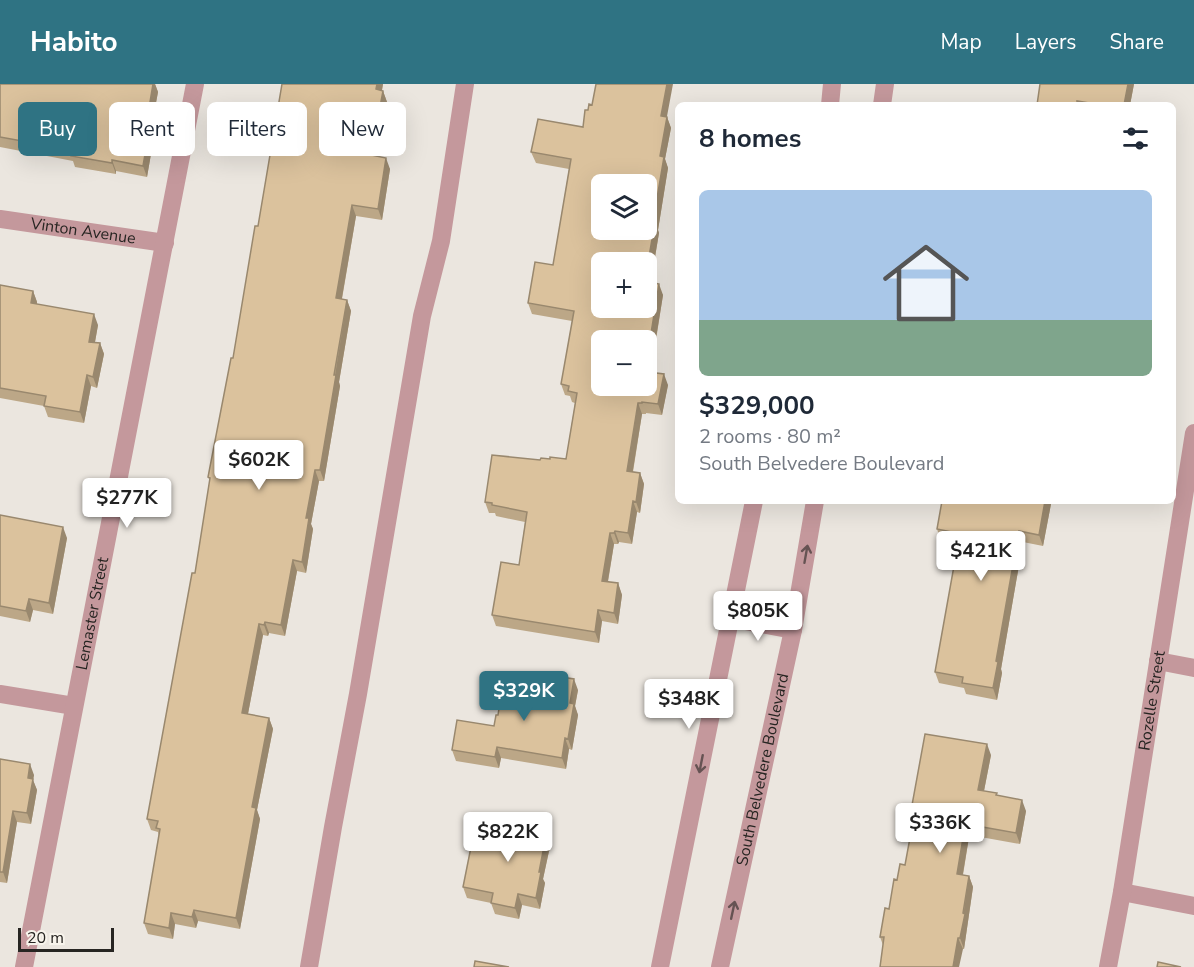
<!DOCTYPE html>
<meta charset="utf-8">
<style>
:root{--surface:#fff;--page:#f2f2f3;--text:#1f2937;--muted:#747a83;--accent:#2f7383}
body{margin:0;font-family:"Nunito Sans",sans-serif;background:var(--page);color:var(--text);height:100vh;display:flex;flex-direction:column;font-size:22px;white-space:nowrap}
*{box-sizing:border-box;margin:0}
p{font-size:20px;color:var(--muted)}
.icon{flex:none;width:33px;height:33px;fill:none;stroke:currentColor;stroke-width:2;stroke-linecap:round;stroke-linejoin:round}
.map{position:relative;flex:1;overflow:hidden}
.details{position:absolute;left:675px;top:18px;width:501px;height:402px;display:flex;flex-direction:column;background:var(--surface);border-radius:9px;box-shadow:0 6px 24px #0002}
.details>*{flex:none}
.banner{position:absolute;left:18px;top:18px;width:567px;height:54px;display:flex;gap:12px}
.controls{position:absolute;left:591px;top:90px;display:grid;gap:12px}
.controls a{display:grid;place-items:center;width:66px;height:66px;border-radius:9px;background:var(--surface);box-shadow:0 6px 24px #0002;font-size:30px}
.scale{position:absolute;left:18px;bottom:15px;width:96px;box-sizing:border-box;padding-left:6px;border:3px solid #272522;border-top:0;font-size:16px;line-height:21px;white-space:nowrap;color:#272522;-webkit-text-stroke:4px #f8f4ec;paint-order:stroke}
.price{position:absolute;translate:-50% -51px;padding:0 14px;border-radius:6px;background:#fff;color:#222;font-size:20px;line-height:39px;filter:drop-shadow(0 2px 3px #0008)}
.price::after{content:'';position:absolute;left:50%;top:36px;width:18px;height:14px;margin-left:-9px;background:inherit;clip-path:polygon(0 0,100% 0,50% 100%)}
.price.on{background:var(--accent);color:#fff}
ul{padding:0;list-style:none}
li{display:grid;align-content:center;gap:12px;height:318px;padding:0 24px}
li span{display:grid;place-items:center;height:186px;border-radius:9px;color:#555}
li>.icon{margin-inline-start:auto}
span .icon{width:108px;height:108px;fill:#fffc;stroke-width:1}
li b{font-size:26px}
h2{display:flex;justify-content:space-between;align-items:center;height:72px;padding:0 24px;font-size:26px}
.chip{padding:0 21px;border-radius:9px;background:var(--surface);box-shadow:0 6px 24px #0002;font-size:21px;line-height:54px}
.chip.on{background:var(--accent);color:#fff}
header{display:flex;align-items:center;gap:36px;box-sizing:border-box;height:84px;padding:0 30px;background:var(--accent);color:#fff}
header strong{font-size:28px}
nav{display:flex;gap:33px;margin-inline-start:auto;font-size:21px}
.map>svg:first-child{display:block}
</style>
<header>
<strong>Habito</strong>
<nav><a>Map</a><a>Layers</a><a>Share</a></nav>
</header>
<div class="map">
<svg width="1194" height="883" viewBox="0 0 1194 883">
<rect width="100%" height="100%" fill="#ebe6df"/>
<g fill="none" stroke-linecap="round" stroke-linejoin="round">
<g stroke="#c4989c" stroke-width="18">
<path d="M830,21L832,0"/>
<path d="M882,21L885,0"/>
<path id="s1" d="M0,135L165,159"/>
<path d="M730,534L793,546"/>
<path d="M1158,577L1194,584"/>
<path d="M0,610L74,622"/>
<path d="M1122,808L1194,822"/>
<path id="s2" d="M24,883L195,0"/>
<path d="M309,883L333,743L358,610L422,232L441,157L465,0"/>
<path d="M660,883L754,417"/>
<path id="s3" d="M720,883L793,546L815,417"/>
<path id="s4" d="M1108,883L1122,808L1194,349"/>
</g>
</g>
<path fill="#bca787" d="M0,0H155L158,8L152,40L155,47L147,93L116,87V90L75,83L73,77L0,63Z
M282,0H383L382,7H383L387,18L377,72L390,85L382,136L356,132L342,215L347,216L351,227L339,298L340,302L324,397H319L311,440L313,445L306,489L297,487L285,552L269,549L268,552L263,551L248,630L269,634L273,645L257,726L260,735L240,845L198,837L196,844L175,840L173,855L148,850L144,839L159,752L158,748L151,746L147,735L195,489L210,397L208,393L233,274L258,142Z
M1040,0H1134L1130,21H1037Z
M667,33L671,44L665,75L668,84L658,146L659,149L651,198L663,211L651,288L668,301L662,331L646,329V330H642L633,388L640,389L644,400L640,429L637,428L632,460L619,458L618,460H614L608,498L618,499L622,511L618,540L602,537L599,559L496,542L492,531L519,481L525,438L496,432L495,429H489L485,418L540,376L566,375L575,319L572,318L570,312L565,311L561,300L572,237L532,230L528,219L553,181L569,85L536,79L531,68L583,43Z
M0,201L33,207L37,218V220L98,241L95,258L100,259L104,270L97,304L91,302L84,339L48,333L44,322L0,314Z
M1051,420L1043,462L1023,458L1001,585L1002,589L997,616L966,610L964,604L939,599L935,588L958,459L941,457L937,445Z
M0,431L67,454L53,530L33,526L30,538L0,532Z
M578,606L575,622L578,631L572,666L569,665L566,685L501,674L499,684L456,677L452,666L494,642L498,631L527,615Z
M991,671L984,707L997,712L1026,727L1020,760L975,752V754L969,753L963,791L969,792L973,803L964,865L883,861L880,853L897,796L905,781L913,739L910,732Z
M0,675L34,691L33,696L37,706L31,740L17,738L7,799L0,798Z
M548,742L552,753L543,795L545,799L540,825L522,821L519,835L495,830L491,819L467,814L463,803L484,766L514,746Z"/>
<path fill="#99886e" d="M153,0H155L158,8L152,40L155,47L147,93L143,82L147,36Z
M377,0H383L380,16L376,5Z
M667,0H673L665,43L661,32Z
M1128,0H1134L1130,21H1124Z
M383,7L387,18L375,82L371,71Z
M667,33L671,44L665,75L668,84L658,146L659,149L649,208L646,201V190L660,72Z
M386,74L390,85L382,136L378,125Z
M112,76L116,87V90L112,79Z
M352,121L356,132L340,225L336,214Z
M659,200L663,211L650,291L646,287V280Z
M33,207L37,218L35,230L31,219Z
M347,216L351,227L339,298L340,302L324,397L320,386Z
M94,230L98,241L93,269L89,258Z
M100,259L104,270L97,304L93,293Z
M664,290L668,301L662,331L658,320Z
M87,291L91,302L84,339L80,328Z
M638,319L642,330L631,398L627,387Z
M315,386L319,397L311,440L313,445L306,489L302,478L306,434Z
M640,389L644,400L640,429L636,418Z
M633,417L637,428L632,460L628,449Z
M1045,417H1050L1051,420L1043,462L1039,451Z
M63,443L67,454L53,530L49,519Z
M615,447L619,458L618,460L614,449Z
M1019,447L1023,458L1001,585L1002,589L997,616L993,604L996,577Z
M610,449L614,460L606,508L602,497Z
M293,476L297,487L285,552L281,541Z
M618,499L622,511L618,540L614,529Z
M29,515L33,526L30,538L26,527Z
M598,526L602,537L599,559L595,548Z
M265,538L269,549L268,552L264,541Z
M259,540L263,551L246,640L242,629Z
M574,595L578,606L575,622L578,631L572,666L568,655L570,619Z
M269,634L273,645L257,726L260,735L240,845L236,834L252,723Z
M565,654L569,665L566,685L562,674Z
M987,660L991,671L982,717L978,706Z
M497,663L501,674L499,684L495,673Z
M30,680L34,691L33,696L37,706L31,740L27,729L28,694Z
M1022,716L1026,727L1020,760L1016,749Z
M13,727L17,738L7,799L3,788Z
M548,742L552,753L543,795L545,799L540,825L536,814L539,788Z
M965,742L969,753L961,801L957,790Z
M969,792L973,803L964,865L960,854Z
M518,810L522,821L519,835L515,824Z
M194,826L198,837L196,844L192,833Z
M171,829L175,840L173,855L169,844Z
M958,854L963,865L959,883H953Z"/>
<path fill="#dbc29d" stroke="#99886e" stroke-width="1.5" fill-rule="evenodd" d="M0,0H153L147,36H151L143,82L112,76V79L71,72L72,66L0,53Z
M282,0H377L376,5L383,7L371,71L386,74L378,125L352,121L336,214L347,216L334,291H336L320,386H315L306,434H309L302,478L293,476L281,541L265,538L264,541L259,540L242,629L269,634L252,723L256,724L236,834L194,826L192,833L171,829L169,844L144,839L160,745L156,744L158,737L147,735L192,489H195L210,394L208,393L231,274H233L255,142H258Z
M596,0H667L661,32L667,33L660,72L664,73L653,138H655L646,190V178H602V224H646V197L659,200L646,280V256H602V302H646V285H648V288L664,290L658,320L642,318V319H638L627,387L640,389L636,418L633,417L628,449L615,447L614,449H610L602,497L618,499L614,529L598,526L595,548L492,531L501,478L519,481L527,428L492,421V419L485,418L492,371L540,376L541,374L550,375V373L566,375L577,309L568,307L569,302L561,300L574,227L528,219L535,178L553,181L571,75L531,68L538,35L583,43L585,26H588L589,20L592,21ZM602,100H646V146H602Z
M1040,0H1128L1124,21H1101L1077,17V21H1037Z
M0,201L33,207L31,219L94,230L89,258L100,259L93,293L87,291L80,328L44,322L46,312L0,304Z
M942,417H1045L1039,451L1019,447L996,577L998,578L993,604L962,599L963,593L935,588L959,454H957V449L937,445Z
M0,431L63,443L49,519L29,515L26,527L0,522Z
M535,589L574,595L570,619L574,620L568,655L565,654L562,674L497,663L495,673L452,666L457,636L494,642L496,631H498L501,611L527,615L530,598L533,597Z
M925,650L987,660L978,706L997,709L996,711L1022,716L1016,749L971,741V743L965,742L957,790L969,792L963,829L965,830L960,854H958L953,883H880L884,853H880L885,824L889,825L894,795L897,796L900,780L905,781L914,732H910Z
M0,675L30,680L28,694L33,695L27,729L13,727L3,788H0Z
M517,735L548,742L539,788H541L536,814L518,810L515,824L491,819L493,809L463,803L471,763L484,766L489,741L514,746Z
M475,877L509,883H474Z
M1158,878L1181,883H1157Z"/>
<defs><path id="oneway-shaft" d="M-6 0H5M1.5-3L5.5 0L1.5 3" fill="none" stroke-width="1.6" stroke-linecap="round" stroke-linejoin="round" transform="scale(1.5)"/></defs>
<g stroke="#665353">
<use href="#oneway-shaft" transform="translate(806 470) rotate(-80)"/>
<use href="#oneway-shaft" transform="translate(701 680) rotate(101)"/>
<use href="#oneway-shaft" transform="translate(733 826) rotate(-78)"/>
</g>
<g text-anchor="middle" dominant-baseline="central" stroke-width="5" stroke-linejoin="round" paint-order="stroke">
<g font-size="16" fill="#272522" stroke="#f8f4ec">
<text stroke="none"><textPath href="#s1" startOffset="84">Vinton Avenue</textPath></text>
<text stroke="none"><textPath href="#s2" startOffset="360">Lemaster Street</textPath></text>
<text stroke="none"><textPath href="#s4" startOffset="270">Rozelle Street</textPath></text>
<text stroke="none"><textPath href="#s3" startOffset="202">South Belvedere Boulevard</textPath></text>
</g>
</g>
</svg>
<div class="controls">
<a><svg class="icon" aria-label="layers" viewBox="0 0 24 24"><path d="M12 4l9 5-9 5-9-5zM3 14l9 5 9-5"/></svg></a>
<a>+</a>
<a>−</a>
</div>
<div class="scale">20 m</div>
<b class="price" style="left:259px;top:407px">$602K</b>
<b class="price" style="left:127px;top:445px">$277K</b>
<b class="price" style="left:981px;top:498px">$421K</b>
<b class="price" style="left:758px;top:558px">$805K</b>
<b class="price on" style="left:524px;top:638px">$329K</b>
<b class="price" style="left:689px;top:646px">$348K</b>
<b class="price" style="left:940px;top:770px">$336K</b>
<b class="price" style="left:508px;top:779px">$822K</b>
<div class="banner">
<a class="chip on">Buy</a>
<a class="chip">Rent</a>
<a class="chip">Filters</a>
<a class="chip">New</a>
</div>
<section class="details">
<h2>8 homes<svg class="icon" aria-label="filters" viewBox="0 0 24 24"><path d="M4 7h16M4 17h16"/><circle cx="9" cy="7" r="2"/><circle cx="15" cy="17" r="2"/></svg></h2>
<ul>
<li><span style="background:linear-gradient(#a9c7e8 70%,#7fa58c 0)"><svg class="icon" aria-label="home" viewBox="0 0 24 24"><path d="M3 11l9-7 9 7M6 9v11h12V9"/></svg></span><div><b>$329,000</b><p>2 rooms · 80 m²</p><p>South Belvedere Boulevard</p></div></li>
</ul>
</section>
</div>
